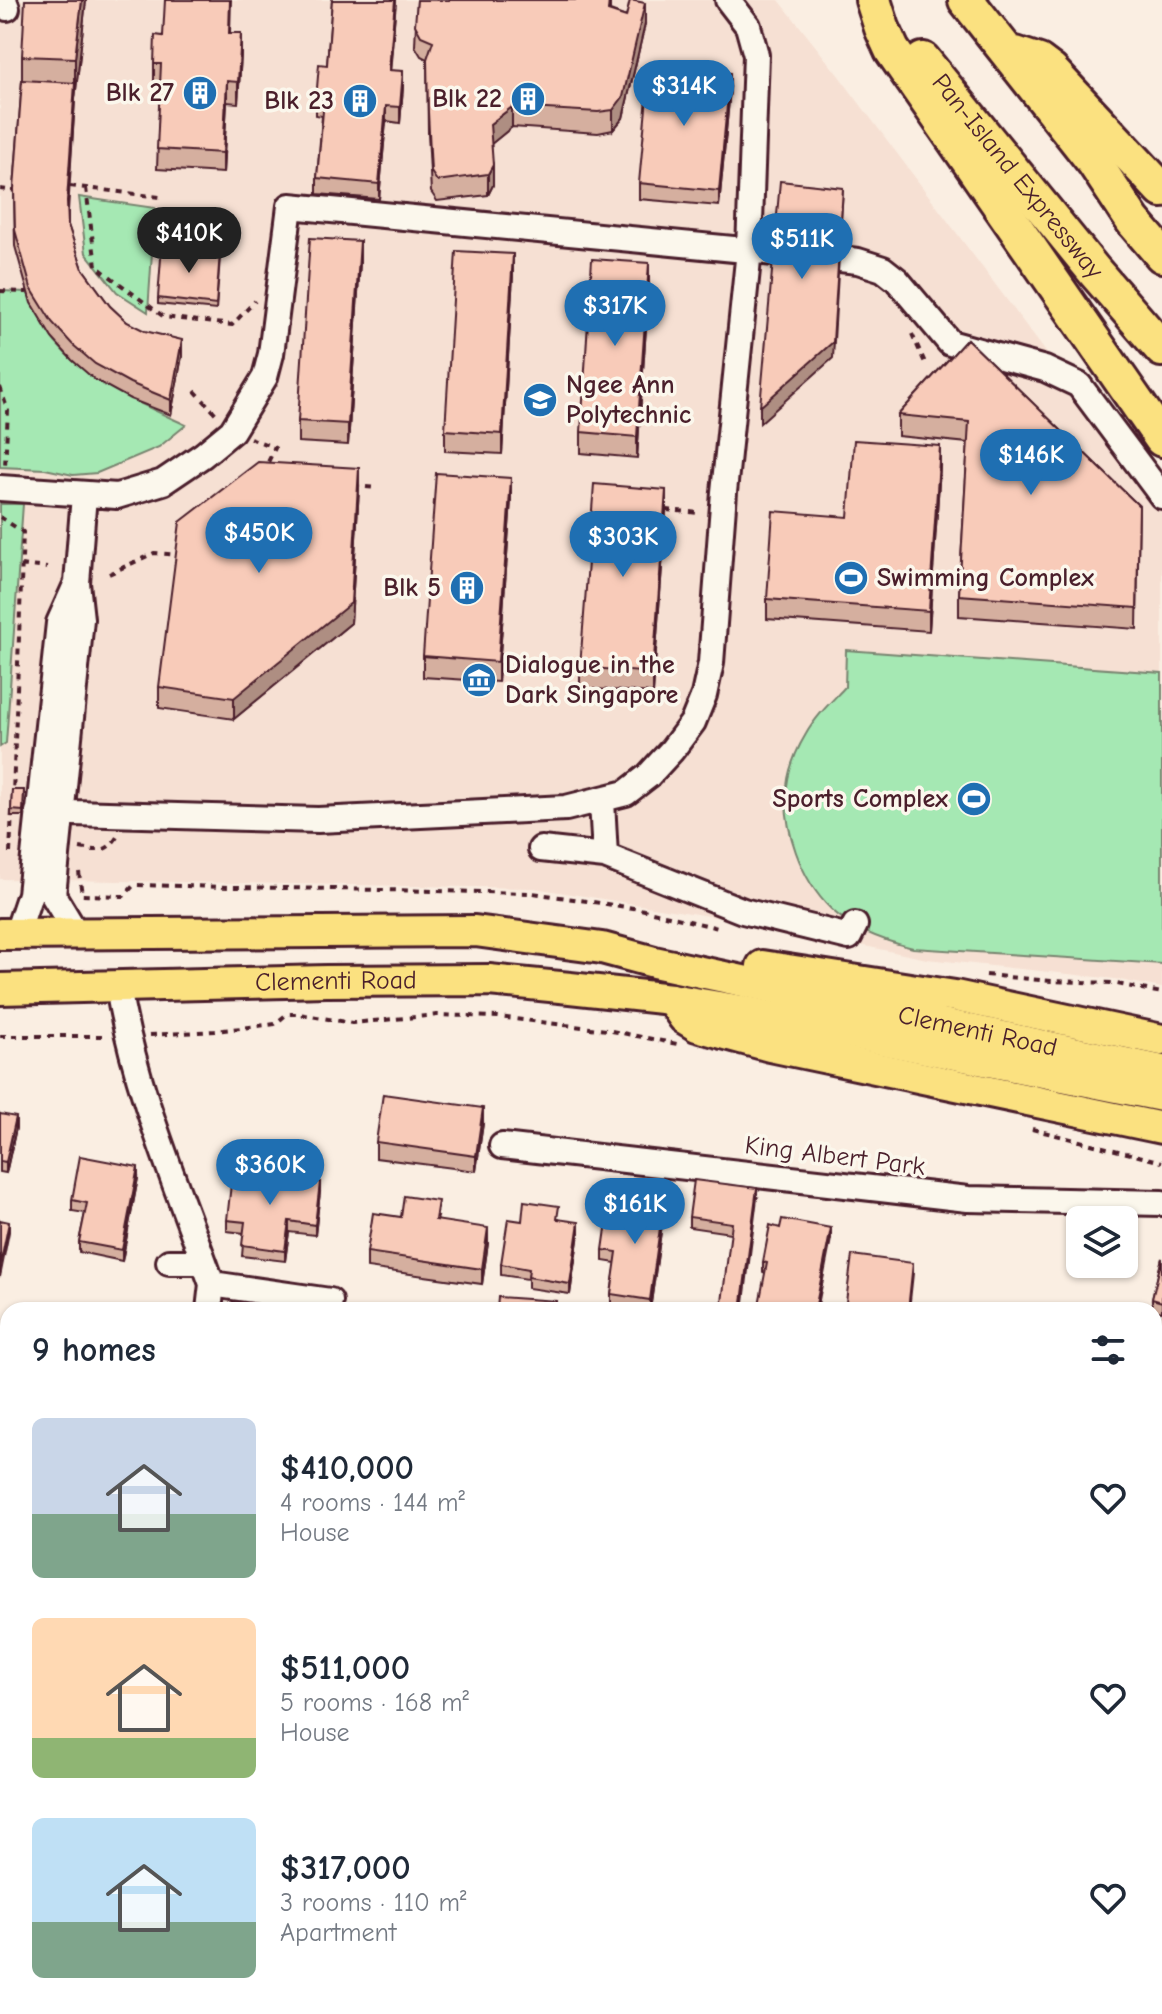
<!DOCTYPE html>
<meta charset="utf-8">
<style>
:root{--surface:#fff;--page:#f6f6f7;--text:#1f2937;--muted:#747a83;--accent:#1f6fb2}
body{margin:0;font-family:"Comic Neue",sans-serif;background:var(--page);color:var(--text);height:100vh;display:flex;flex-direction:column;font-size:30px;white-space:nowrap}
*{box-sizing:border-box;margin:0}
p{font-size:26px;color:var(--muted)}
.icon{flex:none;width:44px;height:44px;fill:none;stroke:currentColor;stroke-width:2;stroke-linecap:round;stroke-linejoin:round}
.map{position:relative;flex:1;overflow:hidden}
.panel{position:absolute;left:0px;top:1302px;width:1162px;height:712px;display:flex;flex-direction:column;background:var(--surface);border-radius:24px 24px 0 0;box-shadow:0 2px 6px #0004}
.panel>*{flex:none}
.fabs{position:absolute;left:1066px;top:1206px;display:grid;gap:16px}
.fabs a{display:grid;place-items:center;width:72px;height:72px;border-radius:12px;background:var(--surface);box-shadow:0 2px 6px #0004;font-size:40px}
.price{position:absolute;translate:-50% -68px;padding:0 18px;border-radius:28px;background:var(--accent);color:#fff;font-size:26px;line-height:52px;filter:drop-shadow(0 2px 4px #0008)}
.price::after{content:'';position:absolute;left:50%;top:48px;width:24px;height:18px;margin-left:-12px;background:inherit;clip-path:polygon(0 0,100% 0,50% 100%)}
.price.selected{background:#222;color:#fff}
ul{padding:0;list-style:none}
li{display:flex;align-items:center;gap:24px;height:200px;padding:0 32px}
li span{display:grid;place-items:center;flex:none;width:224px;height:160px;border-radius:12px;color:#555}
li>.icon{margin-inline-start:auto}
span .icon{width:96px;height:96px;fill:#fffc;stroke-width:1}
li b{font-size:34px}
h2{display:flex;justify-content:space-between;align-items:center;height:96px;padding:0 32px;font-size:34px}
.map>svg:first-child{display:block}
</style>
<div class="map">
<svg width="1162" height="2014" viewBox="0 0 1162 2014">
<rect width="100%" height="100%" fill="#faeee2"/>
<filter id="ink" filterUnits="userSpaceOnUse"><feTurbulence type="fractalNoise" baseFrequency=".0125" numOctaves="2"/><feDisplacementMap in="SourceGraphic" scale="16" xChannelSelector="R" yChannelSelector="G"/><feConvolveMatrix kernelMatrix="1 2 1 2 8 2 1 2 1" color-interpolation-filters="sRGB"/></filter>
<g filter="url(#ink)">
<path fill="#f6e0d3" d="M0,0H779L839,76L1162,507V988L1115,979L927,959L759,924L534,888L0,879Z"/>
<path fill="#a5e8b3" stroke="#78846f" stroke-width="2" d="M79,197L155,208L148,312L117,292L86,253Z
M0,291L27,292C36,308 44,328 55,342C89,383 139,403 186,425L159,447L97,473L73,475L45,469L0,467Z
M0,504H23L6,743L0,747Z
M846,650L1162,673V964L913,948C884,941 853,930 831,909C801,880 782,827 787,786C789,768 797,749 806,734C816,716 831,702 845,687Z
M1162,1503V1725L1154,1723V1512Z
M0,1924H8V2006H301L311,2014H0Z
M1162,1941V2014H655L744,2006H1154V1942Z
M428,2006H686L591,2014H352Z"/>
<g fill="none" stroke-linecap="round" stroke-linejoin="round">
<g stroke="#4a1f2b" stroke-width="30">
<path id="minor" d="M4,0L7,8
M840,259L858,261L883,269L897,280L950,343L1045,369L1079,385L1162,496
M0,488L117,496L163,482L203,455L232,431L265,377L271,354L290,206L775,253
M602,801L605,856
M38,812L318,820L566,808L626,793L648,776L672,750L693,722L704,695L711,663L724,492L749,250L756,55L748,26L728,0
M541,849L605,856L743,911L849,937L855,925
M17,933L30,894L59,623L76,585
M76,933L53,895L81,619L77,583L84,495
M118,987C135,1090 177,1186 212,1284L209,1310
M502,1146L968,1199L1162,1203
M169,1262H204
M212,1284L330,1301
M1154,1497L1162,1488
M0,1550L8,1552"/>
</g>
<g stroke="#4a1f2b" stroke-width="36">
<g id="major">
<path id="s1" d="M0,934L475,931L602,948L654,962L1162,1071"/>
<path d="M762,966L955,996L1162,1040"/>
<path id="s2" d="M0,989L326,981L489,980L570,988L671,999L742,1011L1162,1096"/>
<path d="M671,999L684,1018L697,1026L770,1046L1162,1128"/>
</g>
</g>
<g stroke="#4a1f2b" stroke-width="40">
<g id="highway">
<path d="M873,0L882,28L892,50L1162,439"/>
<path d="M966,0L1094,162L1133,221L1162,255"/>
<path d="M1015,54L1039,62L1051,71L1162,190"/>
<path id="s3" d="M923,60L1095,272L1162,349"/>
</g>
</g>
<path stroke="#4a1f2b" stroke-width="4" stroke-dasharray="6 6" stroke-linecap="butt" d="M70,186L160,197
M86,188L96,266L164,317L232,325L255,301
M0,189L16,191
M0,291L27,292
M912,334L926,365
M0,387L8,411L5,466
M195,391L217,415
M250,438L275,448L266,466
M354,486L377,488
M666,510L700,513
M0,517L23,532L13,794
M21,565L47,568
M109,574L154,553L178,555
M80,848C98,851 107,853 117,837
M10,853L12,810
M79,872L82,895L124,896L134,885L533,893L640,909L722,929
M986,975L1051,981L1112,983L1162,993
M150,1035L215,1031L275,1024L287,1014H299L352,1023L437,1015L498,1017L607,1030L677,1044
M0,1036H106
M1032,1129L1162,1162
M1154,1974L1162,1973
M947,2014L1054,2006"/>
<use href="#minor" stroke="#fbf7ec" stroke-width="24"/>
<use href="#major" stroke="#fbe180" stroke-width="30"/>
<use href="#highway" stroke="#fbe180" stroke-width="34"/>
</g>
<path fill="#d5af9f" stroke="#4a1f2b" stroke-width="2" d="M86,0L75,99L68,211V225L83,269L110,306L127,322L182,356L171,415L130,399L95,380L72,360L52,338L31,303L15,246L14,189L22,80V56Z
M231,0L230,33L241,54L238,103L227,102L223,173L157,169L160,85L154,84V64L163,36Z
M332,0H396L390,70L403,87L400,123L386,121L379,199L317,194V178L322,116L316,115V100L327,65Z
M417,0H610V11L645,24L623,118L613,130L598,133L512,127L491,144L493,185L488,195L437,201L431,192L428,133L427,59L421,56L415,46Z
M730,89L719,206L639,199V183Z
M220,257L216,310L158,304V298Z
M360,262L348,445L298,442V421Z
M513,275L502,454L445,451V430Z
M649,284L637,458L581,453V432Z
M967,339L1139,506L1137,629L959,616V595L968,443L898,436V415Z
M940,467L929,631L767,619V599L848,517Z
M359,488L351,623L234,719L159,708V687Z
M511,499L498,682L423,677V656Z
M666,510L653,693L580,688V667Z
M12,790H24L23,816H11Z
M0,1114L16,1128L6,1173L0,1172Z
M483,1123L476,1171L376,1158V1142Z
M138,1178L122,1261L79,1252V1242L85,1213L72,1211V1200Z
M274,1182V1187L320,1192L315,1235L289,1232L285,1261L242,1256L244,1233L227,1231V1220Z
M757,1198L730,1233L689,1227V1217Z
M664,1210L650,1310L611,1305V1294L616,1263L603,1261V1250L626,1218Z
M401,1217H438L437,1220L488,1243L482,1284L367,1268V1252Z
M559,1219L579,1233L570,1294L528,1288V1279L501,1275V1264L522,1221Z
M831,1239L765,1273L763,1272V1262Z
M1162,1258V1312L1152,1310V1299Z
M8,1330V1381L2,1380V1369Z
M1162,1357V1442L1154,1424V1360Z
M0,1428L8,1429V1472L0,1471Z
M8,1627V1744H2L0,1712Z
M1162,1737V1825L1154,1826V1738Z
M0,1775L8,1787V1846L0,1837Z
M1162,1838V1936L1154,1937V1839Z"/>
<path fill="#ae8e82" stroke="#4a1f2b" stroke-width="2" d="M82,0H86L75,99V58Z
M395,0H396L389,86V70Z
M645,3V24L623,118L613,130V110Z
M241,33V54L238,103V82Z
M403,71V87L400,123V107Z
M730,73V89L719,206V191Z
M227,81V102L223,173V153Z
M75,83V99L67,217V201Z
M386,106V121L379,199V184Z
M512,107V127L490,145V124Z
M493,165V185L488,195V174Z
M843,188L833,358L760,423V407Z
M360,241V262L348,445V424Z
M513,254V275L502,454V434Z
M649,263V284L637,458V437Z
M182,340V356L171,415V400Z
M940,446V467L929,631V611Z
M359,468V488L351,623L234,719V698Z
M511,478V499L498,682V662Z
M666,490V510L653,693V673Z
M483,1108V1123L476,1171V1156Z
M16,1117V1128L6,1173V1162Z
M138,1167V1178L122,1261V1250Z
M320,1182V1192L315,1235V1225Z
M757,1188V1198L743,1310H741Z
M664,1199V1210L650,1310V1300Z
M289,1221V1232L285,1261V1251Z
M9,1222V1232L0,1277V1266Z
M579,1222V1233L570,1294V1284Z
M488,1228V1243L482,1284V1269Z
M831,1228V1239L817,1310H815Z
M913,1263V1273L909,1310H908Z"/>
<path fill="#f8cbb9" stroke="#4a1f2b" stroke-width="2" d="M25,0H82L75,58L22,56Z
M165,0H230L229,33H241L238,82L227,81L223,153L157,149L161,64H154L155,35L163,36Z
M332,0H395L389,70L403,71L400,107L386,106L379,184L317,178L324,100H316L319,64L327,65Z
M417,0H609L608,11L626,17L630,0L645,3L623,97L613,110L598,112L512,107L490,124L493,165L488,174L437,181L431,172L428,112L427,59L433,41L421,36L415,25Z
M650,65L730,73L719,191L639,183Z
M22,80L75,83L67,201L68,225L83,269L110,306L127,322L145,331L182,340L171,400L130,383L95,364L72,344L52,322L31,288L15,230L14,189Z
M780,181L843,188L833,342L760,407Z
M310,238L360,241L348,424L298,421Z
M162,245L220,252L216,305L158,298Z
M456,251L513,254L502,434L445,430Z
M592,259L649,263L637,437L581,432Z
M967,339L1139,506L1137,608L959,595L969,422L898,415Z
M854,440L940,446L929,611L767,599L773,511L848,517Z
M258,462L359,468L351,603L234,698L159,687L180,522Z
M436,473L511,478L498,662L423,656Z
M594,484L666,490L653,673L580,667Z
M12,790H24L23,811L11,810Z
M383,1094L483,1108L476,1156L376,1142Z
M0,1114L16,1117L6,1162L0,1161Z
M80,1156L138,1167L122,1250L79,1242L87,1203L72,1200Z
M233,1166L274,1171L272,1187L292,1190L293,1179L320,1182L315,1225L289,1221L285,1251L242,1245L245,1222L227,1220Z
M694,1180L757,1188L741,1310H721L732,1223L689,1217Z
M629,1194L664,1199L650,1300L611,1294L617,1252L603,1250L608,1215L626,1218Z
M404,1196L438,1201L435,1220L488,1228L482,1269L367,1252L373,1213L401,1217Z
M524,1201L559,1206L557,1219L579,1222L570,1284L528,1277L529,1269L501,1264L508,1219L522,1221Z
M782,1219L831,1228L815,1310H758L767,1263L763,1262L770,1225L780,1228Z
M0,1220L9,1222L0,1266Z
M852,1255L913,1263L908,1310H845Z
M1162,1258V1302L1152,1299Z
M498,1297L556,1301V1310H497Z
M233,1303L267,1310H231Z
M415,1305L465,1308L467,1310H414Z
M8,1330V1370L2,1369Z
M1162,1357V1432L1154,1413V1360Z
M0,1428L8,1429V1462L0,1460Z
M0,1627H8V1734H2L0,1702Z
M1162,1737V1768H1156L1157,1773H1162V1815H1154V1738Z
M0,1775L8,1787V1835L0,1826Z
M1162,1838V1925L1154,1926V1839Z"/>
</g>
<defs>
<g id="building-disc" transform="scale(1.8)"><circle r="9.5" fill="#1f6fb2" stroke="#fbf7ec"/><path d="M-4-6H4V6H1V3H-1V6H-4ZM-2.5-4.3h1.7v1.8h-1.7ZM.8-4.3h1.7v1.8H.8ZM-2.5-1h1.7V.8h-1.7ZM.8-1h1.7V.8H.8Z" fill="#fff"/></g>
<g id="university-disc" transform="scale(1.8)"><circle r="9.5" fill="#1f6fb2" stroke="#fbf7ec"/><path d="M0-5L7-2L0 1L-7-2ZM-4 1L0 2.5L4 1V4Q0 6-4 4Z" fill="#fff"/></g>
<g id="stadium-disc" transform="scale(1.8)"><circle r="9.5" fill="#1f6fb2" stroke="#fbf7ec"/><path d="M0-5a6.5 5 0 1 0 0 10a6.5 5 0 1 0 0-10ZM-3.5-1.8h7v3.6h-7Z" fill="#fff"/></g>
<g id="museum-disc" transform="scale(1.8)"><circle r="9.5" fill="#1f6fb2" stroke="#fbf7ec"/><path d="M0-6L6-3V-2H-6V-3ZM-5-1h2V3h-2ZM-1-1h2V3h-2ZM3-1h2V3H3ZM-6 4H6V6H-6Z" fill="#fff"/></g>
</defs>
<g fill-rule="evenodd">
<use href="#building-disc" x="200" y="93"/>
<use href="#building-disc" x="528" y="99"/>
<use href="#building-disc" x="360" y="101"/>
<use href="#university-disc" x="540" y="400"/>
<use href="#stadium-disc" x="851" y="578"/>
<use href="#building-disc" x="467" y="588"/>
<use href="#museum-disc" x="479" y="680"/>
<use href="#stadium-disc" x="974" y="799"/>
</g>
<g text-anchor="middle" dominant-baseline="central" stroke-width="7" stroke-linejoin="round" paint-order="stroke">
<g font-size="26" font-weight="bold" fill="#4a1f2b" stroke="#fbf7ec" text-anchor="end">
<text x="174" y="93">Blk 27</text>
<text x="502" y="99">Blk 22</text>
<text x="334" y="101">Blk 23</text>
<text x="566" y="385" text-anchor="start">Ngee Ann<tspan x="566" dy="30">Polytechnic</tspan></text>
<text x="877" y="578" text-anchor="start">Swimming Complex</text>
<text x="441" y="588">Blk 5</text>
<text x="505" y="665" text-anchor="start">Dialogue in the<tspan x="505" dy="30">Dark Singapore</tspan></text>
<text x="948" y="799">Sports Complex</text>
</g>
<g font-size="26" fill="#4a1f2b" stroke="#fbf7ec">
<text stroke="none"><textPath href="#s3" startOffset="150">Pan-Island Expressway</textPath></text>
<text stroke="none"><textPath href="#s2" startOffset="336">Clementi Road</textPath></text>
<text stroke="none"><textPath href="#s1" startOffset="988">Clementi Road</textPath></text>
<text transform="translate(835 1156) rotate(7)">King Albert Park</text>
</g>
</g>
</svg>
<div class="fabs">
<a><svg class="icon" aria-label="layers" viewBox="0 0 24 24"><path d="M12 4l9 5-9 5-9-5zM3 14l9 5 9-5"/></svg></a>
</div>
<b class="price" style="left:684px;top:128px">$314K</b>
<b class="price selected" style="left:189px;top:275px">$410K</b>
<b class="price" style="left:802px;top:281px">$511K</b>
<b class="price" style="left:615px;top:348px">$317K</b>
<b class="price" style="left:1031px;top:497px">$146K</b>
<b class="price" style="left:259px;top:575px">$450K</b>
<b class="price" style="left:623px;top:579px">$303K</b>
<b class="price" style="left:270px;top:1207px">$360K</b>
<b class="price" style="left:635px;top:1246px">$161K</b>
<section class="panel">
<h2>9 homes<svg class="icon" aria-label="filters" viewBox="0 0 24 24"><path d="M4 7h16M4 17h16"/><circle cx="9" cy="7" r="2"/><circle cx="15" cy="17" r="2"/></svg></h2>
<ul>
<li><span style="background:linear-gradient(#c9d6e8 60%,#7fa58c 0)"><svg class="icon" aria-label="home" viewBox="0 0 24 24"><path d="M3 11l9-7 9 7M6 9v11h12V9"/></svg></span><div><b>$410,000</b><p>4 rooms · 144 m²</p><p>House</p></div><svg class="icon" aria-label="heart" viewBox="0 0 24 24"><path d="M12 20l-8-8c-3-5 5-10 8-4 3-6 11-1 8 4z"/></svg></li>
<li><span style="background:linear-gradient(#ffd9b3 75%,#8fb573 0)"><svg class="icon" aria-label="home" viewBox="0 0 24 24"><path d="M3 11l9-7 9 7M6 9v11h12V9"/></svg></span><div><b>$511,000</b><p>5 rooms · 168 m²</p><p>House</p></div><svg class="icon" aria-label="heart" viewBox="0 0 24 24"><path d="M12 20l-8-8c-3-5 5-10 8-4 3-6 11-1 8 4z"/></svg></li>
<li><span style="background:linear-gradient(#bfe0f5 65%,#7fa58c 0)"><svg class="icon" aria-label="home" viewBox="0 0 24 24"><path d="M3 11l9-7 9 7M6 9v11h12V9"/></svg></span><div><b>$317,000</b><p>3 rooms · 110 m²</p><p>Apartment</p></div><svg class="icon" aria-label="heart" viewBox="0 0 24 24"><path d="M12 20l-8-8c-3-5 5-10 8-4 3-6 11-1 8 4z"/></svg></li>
</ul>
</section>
</div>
